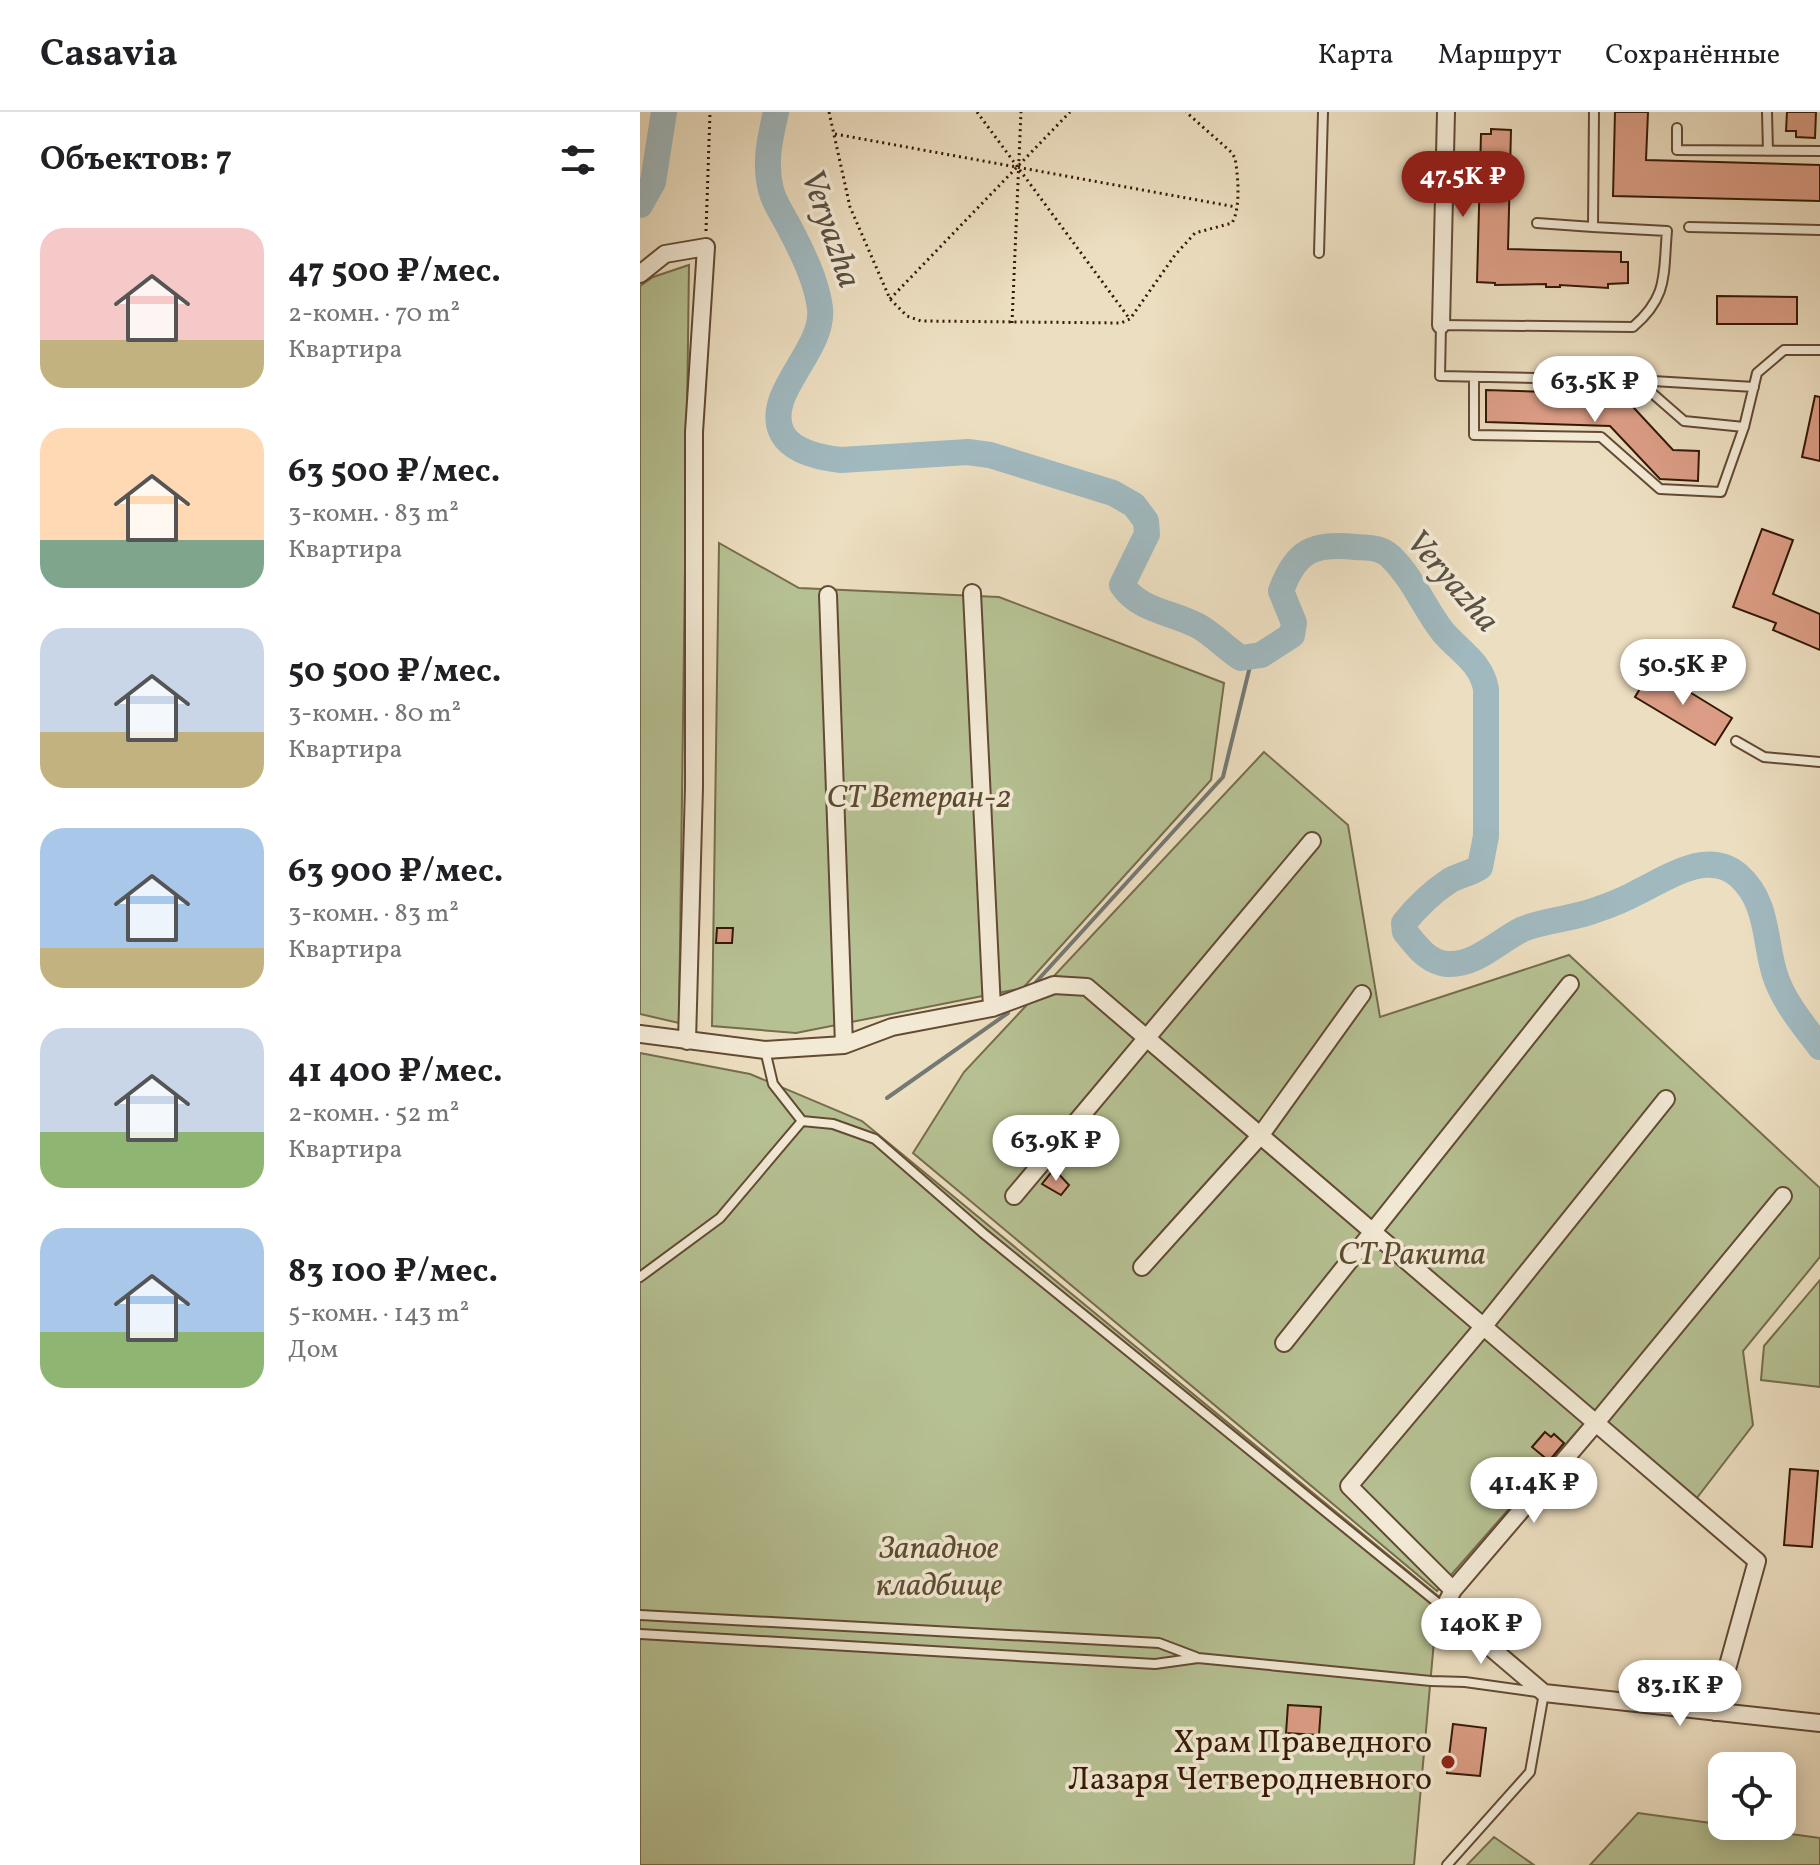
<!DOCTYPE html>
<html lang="ru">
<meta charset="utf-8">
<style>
:root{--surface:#fff;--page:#f2f2f2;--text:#202124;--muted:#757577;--line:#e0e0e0;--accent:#8f2418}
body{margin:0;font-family:Vollkorn,serif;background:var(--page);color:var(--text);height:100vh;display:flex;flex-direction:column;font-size:30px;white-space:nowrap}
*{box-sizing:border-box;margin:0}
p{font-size:26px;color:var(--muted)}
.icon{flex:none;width:44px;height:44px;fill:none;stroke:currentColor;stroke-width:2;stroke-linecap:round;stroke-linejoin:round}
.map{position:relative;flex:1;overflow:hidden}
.drawer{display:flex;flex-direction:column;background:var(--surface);width:640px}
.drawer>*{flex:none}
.tools{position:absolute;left:1068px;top:1640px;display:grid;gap:16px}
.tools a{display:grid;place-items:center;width:88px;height:88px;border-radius:16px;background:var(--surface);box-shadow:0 4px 20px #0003;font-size:40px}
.price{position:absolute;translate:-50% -68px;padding:0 18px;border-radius:28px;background:#fff;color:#222;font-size:26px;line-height:52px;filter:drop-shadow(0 2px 4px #0008)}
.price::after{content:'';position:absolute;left:50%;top:48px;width:24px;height:18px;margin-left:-12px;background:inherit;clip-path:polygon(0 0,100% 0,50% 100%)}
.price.active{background:var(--accent);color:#fff}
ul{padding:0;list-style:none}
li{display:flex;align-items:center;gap:24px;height:200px;padding:0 40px}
li span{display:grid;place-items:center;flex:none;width:224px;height:160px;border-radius:24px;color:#555}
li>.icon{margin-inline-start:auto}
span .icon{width:96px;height:96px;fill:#fffc;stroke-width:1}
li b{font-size:34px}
h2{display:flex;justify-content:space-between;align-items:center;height:96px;padding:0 40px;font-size:34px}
header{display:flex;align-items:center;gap:48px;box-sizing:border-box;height:112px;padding:0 40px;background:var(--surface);border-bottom:2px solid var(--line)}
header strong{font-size:38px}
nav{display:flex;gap:44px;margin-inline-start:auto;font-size:28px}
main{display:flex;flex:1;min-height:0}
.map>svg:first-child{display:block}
</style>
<header>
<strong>Casavia</strong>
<nav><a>Карта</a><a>Маршрут</a><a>Сохранённые</a></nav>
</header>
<main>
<section class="drawer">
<h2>Объектов: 7<svg class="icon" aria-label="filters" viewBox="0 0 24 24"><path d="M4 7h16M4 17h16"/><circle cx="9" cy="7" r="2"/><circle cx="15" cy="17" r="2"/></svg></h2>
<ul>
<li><span style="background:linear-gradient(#f6c9c9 70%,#c2b280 0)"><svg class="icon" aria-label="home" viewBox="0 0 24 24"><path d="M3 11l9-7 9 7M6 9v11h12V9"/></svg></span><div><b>47 500 ₽/мес.</b><p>2-комн. · 70 m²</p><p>Квартира</p></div></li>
<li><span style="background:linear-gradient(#ffd9b3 70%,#7fa58c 0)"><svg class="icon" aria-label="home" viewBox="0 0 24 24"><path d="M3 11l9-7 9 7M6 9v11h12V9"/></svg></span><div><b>63 500 ₽/мес.</b><p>3-комн. · 83 m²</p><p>Квартира</p></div></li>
<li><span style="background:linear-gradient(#c9d6e8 65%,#c2b280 0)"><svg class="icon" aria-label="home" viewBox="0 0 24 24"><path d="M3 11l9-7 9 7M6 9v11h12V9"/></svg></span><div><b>50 500 ₽/мес.</b><p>3-комн. · 80 m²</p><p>Квартира</p></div></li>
<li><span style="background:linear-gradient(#a9c7e8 75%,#c2b280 0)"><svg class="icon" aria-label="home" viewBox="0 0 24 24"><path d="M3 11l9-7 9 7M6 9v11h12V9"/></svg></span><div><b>63 900 ₽/мес.</b><p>3-комн. · 83 m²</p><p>Квартира</p></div></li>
<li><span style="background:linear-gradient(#c9d6e8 65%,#8fb573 0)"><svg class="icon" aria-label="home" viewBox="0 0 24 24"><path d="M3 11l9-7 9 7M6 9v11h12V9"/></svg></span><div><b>41 400 ₽/мес.</b><p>2-комн. · 52 m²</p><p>Квартира</p></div></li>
<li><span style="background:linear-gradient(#a9c7e8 65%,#8fb573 0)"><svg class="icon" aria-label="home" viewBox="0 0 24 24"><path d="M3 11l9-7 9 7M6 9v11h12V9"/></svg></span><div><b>83 100 ₽/мес.</b><p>5-комн. · 143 m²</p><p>Дом</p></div></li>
</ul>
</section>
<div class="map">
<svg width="1180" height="1753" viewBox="0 0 1180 1753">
<rect width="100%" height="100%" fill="#ecdec0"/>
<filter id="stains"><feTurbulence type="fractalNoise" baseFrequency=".0025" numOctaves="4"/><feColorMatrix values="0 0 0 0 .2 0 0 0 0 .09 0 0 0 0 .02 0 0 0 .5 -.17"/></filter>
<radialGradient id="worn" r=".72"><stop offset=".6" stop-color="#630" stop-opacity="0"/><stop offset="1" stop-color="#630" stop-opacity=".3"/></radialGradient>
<path fill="#b6c193" stroke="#766d4c" stroke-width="2" d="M49,153L39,911L0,902V174L13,165Z
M79,431L159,476L359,485L584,571L571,668L383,876L156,921L72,914Z
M624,640L708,713L740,905L929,843L1180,1076V1145L1103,1239L1113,1313L1056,1387L953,1301L797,1479L273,1041L324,960Z
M0,941L110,962L222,1009L798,1484L774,1753H0Z
M1180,1168V1275L1121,1268L1124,1234Z
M998,1701L1180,1726V1753H950Z
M854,1725L894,1753H827Z"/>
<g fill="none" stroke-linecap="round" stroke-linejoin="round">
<path stroke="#757974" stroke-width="4" d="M396,870L583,665L612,546
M247,986L368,901"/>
<path stroke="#a0b9bf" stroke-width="26" d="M136,0C130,26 124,51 131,78C134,90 141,100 147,111C161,138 176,166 180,196C185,239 123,281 142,321C152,340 182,346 201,348L328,340L350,343L473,381L494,393L506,409L507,422L482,473C500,500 534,500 560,515C575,524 587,537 601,546L621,543L652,523L654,511L641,479C656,438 673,431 716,435C728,436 741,435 750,444C774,467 784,496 803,520C820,540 841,550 846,577V724L840,755C830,762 819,763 809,769C794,779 776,796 764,811L765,820C777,834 787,850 807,852C836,854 858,829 883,817C905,808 931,807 953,799C968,794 984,788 998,780C1027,766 1067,737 1098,763C1129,790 1124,829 1135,863C1143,889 1164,914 1180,935
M0,93L13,70L24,0"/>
</g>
<path fill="#db9d85" stroke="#351904" stroke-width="2" d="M975,0H1008L1006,48L1180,53V89L973,84Z
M1147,0H1176L1175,26L1156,25V19H1146Z
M851,17L871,18L868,137L981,140V150H988V171L968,172V176L920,173V175H906V172L855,173V171L837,170L841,22H851Z
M1077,184L1157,185V212H1077Z
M846,278L981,282L1033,338L1059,339L1058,369L1020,367L970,314L846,310Z
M1175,284L1180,285V349L1162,345Z
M1122,417L1153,428L1133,482L1180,502V538L1133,518L1136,511L1093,495Z
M1012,557L1092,606L1075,633L995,585Z
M77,816H93L92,831H76Z
M414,1057L429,1073L421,1083L402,1072Z
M905,1320L911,1325L914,1322L924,1331L909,1349L892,1335Z
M1150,1357L1178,1359L1172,1435L1144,1433Z
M648,1593L681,1595L679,1623L646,1621Z
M813,1612L846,1616L840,1664L807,1661Z"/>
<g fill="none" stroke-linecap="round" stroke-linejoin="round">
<g stroke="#634a33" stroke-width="12">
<path id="service" d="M954,0L953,115L1027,119C1023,162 1029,184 993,215L801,213L800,264L996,268L1114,275
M1127,0L1128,39
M1037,16V38L1180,39
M897,111L953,115
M1049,115L1180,118
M679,141L683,0
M834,265V323L961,325L1020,377L1081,380L1104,315L1117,261L1144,238H1180
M997,268L1044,309L1104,315
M1096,629L1124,645L1180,650
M162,1009L193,1012L235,1027L343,1121L804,1496
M0,1165L80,1106L162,1009L133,972L125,938
M0,1503L519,1531L556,1545
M0,1522L515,1552L558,1546L791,1569L825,1570L904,1581L890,1660L807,1753"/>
</g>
<g stroke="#634a33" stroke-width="20">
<path id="minor" d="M0,162L25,142L66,135L54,320V675L47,929
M801,213L806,0
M332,481L352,896
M188,483L204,933
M0,922L125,938L204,933L252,915L352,896L414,873L447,875L1117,1449L1075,1600
M374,1084L672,729
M1143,1084L955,1312L813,1478L804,1496L904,1581L1180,1611
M502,1155L620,1024L722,882
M644,1231L930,872
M813,1478L709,1374L843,1215L1026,987"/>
</g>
<path stroke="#351904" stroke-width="3" stroke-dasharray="2 4" stroke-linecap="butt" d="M189,0L210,95L250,187L267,204L281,209L481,211L490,207L535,143L555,121L592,111C601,96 598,63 595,46L591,40L546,0
M337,0L489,206
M195,22L596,95
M66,119L70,0
M250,187L430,0
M372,211L381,0"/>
<use href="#service" stroke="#f3ead6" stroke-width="8"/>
<use href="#minor" stroke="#f3ead6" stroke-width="16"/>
</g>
<circle fill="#8f2418" stroke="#f3ead6" stroke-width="3" cx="808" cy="1650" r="8"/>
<g text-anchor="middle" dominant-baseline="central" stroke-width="7" stroke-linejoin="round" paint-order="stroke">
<g font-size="32" font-style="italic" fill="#5c4b2f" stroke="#f3ead6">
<text x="279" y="687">СТ Ветеран-2</text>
<text x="772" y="1144">СТ Ракита</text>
<text x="299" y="1438">Западное<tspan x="299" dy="37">кладбище</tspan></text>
</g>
<g font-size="32" fill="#351904" stroke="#f3ead6" text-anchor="end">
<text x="792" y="1632">Храм Праведного<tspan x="792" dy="37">Лазаря Четверодневного</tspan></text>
</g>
<g font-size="34" font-style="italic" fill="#5a5145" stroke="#f3ead6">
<text transform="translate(189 117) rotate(71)">Veryazha</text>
<text transform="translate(811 470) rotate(49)">Veryazha</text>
</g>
</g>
<rect width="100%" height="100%" filter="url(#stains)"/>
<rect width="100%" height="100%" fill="url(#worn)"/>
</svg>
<div class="tools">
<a><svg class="icon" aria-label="locate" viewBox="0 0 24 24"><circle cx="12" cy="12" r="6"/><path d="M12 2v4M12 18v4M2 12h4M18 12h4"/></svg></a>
</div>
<b class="price active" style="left:823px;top:107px">47.5K ₽</b>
<b class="price" style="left:955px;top:312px">63.5K ₽</b>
<b class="price" style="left:1043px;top:595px">50.5K ₽</b>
<b class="price" style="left:416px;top:1071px">63.9K ₽</b>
<b class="price" style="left:894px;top:1413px">41.4K ₽</b>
<b class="price" style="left:841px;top:1554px">140K ₽</b>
<b class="price" style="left:1040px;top:1616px">83.1K ₽</b>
</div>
</main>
